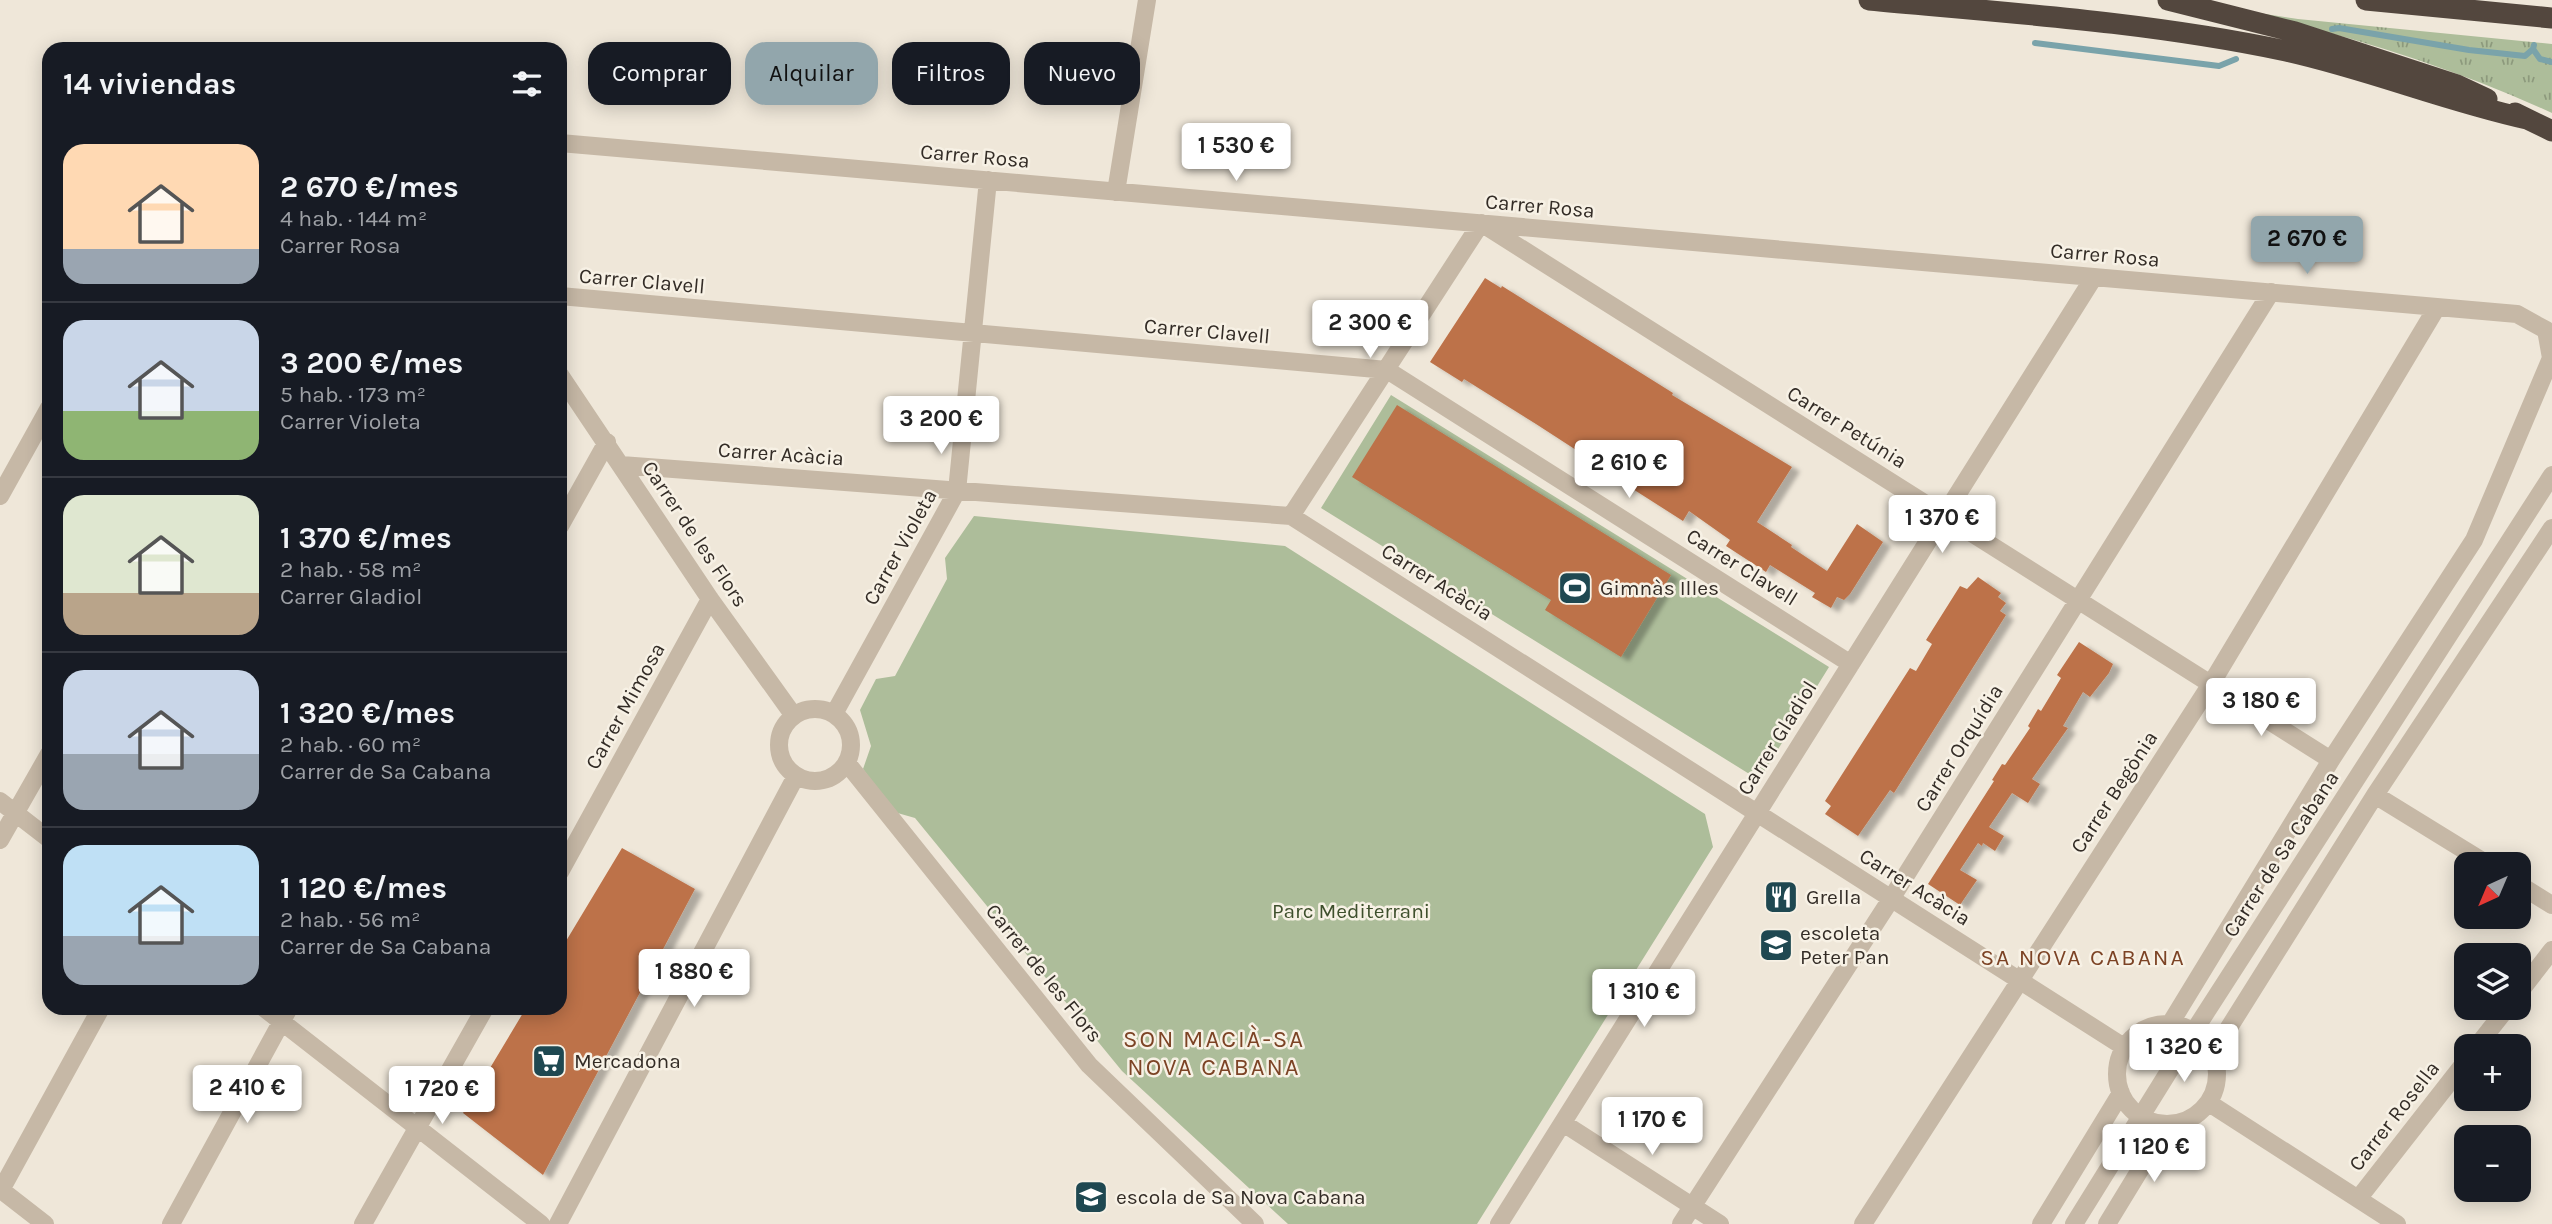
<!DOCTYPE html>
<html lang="es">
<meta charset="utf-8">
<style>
:root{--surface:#171b24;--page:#242831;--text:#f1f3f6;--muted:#9ea1a6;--line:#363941;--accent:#92a6ac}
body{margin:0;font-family:Karla,sans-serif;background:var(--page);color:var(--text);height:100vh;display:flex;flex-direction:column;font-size:26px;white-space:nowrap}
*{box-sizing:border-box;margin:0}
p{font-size:23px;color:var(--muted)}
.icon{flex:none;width:38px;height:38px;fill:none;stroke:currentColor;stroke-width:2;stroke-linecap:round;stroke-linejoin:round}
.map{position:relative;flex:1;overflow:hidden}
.drawer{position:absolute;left:42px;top:42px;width:525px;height:973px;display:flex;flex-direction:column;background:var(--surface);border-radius:21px;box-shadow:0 4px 18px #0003}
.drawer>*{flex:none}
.guide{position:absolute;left:588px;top:42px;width:665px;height:63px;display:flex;gap:14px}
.needle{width:46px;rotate:224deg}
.buttons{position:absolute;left:2454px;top:852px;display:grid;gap:14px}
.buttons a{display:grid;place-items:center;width:77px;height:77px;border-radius:14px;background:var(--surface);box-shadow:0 4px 18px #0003;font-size:35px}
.price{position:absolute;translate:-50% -60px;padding:0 16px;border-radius:7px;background:#fff;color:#222;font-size:23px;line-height:46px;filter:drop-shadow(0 2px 4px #0008)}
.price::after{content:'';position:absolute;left:50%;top:42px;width:21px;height:16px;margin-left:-10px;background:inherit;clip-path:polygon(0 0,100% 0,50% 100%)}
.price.current{background:var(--accent);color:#111}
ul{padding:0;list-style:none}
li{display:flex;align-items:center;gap:21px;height:175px;padding:0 21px}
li+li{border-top:2px solid var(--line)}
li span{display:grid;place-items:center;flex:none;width:196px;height:140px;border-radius:21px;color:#555}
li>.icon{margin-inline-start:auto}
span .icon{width:84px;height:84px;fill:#fffc;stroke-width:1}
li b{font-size:30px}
h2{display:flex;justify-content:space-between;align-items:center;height:84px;padding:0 21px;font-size:30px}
.pill{padding:0 24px;border-radius:21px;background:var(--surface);box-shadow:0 4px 18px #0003;font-size:24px;line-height:63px}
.pill.current{background:var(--accent);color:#111}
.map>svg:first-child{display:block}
</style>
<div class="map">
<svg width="2552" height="1224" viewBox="0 0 2552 1224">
<defs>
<pattern id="grass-tufts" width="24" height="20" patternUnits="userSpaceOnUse" patternTransform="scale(1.75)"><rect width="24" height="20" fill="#adbd9a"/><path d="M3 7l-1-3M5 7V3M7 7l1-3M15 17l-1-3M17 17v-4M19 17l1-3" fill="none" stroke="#8d9a7d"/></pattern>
<filter id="shadow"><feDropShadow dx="8" dy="4.5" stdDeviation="2" flood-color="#0004"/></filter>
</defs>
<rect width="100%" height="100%" fill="#efe7d9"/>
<path fill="url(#grass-tufts)" d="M2233,9L2298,19L2552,44V113C2450,66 2342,33 2233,9Z"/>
<path fill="#adbd9a" d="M1391,395L1829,667L1759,780L1321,508Z
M974,516L1285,546L1705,814L1713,847L1477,1224H1288L1122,1071L915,818L894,812L863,769L871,746L860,710L876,679L895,676L947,579L945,558Z"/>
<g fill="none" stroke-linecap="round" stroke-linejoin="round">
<path stroke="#7aa3aa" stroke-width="6" d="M2332,29L2339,28L2469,50L2525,56L2533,49
M2035,43L2219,66L2236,59
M2534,45L2533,49L2540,59L2552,62"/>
</g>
<path fill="#bd7249" filter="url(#shadow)" d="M1485,278L1501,288L1502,286L1673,393L1672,395L1792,467L1757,522L1792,545L1791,547L1827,571L1857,524L1883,542L1850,594L1844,600L1837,597L1831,608L1812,597L1815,593L1770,565L1766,572L1726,546L1730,540L1689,511L1683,521L1589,461L1590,459L1536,424L1464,379L1462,382L1430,362Z
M1397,405L1671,575L1621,657L1545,610L1551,600L1352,477Z
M1978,577L2001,593L1998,597L2006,603L2000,611L2006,615L1894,793L1890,790L1858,836L1825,814L1831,806L1825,801L1910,668L1916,671L1932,644L1926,640L1960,586L1967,589Z
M2079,642L2113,664L2109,673L2090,697L2083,692L2063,726L2068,728L2032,779L2040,784L2028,803L2012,793L1989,827L2004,836L1995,851L1983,843L1982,846L1978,843L1960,870L1977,880L1960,905L1928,884L1994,781L1992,780L2002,764L2005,765L2030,728L2028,726L2038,709L2041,711L2061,678L2057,675Z
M622,848L695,889L543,1175L463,1113L526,1008H560V951Z"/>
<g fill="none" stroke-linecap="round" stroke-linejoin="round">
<path stroke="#c6b8a6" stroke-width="18" d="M560,143L2517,314L2546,330L2551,358L2474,540L2331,760L2170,1024
M1116,192L1147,0
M1484,225L2331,760
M560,296L1387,370L1851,664
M560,375L710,599L794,716
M621,465L1291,516L2124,1047
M0,496L49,408
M1291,516L1481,223
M560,526L607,442
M779 745a36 36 0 1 1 72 0a36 36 0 1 1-72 0Z
M834,714L957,491L988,180
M847,763L1089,1065L1255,1224
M2375,795L2487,864
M0,801L49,839
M0,840L49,754
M560,872L710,599
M2518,884L2552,905
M2518,994L2552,950
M264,1008L541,1224
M2117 1074a50 50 0 1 1 100 0a50 50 0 1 1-100 0Z
M2477,1046L2507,1008
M2213,1053L2375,795L2552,528
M2209,1103L2397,1224
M1563,1123L1720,1224
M0,1189L45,1224
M1,1190L101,1008
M2358,1199L2466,1061
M171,1224L289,1008
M363,1224L485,1008
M558,1224L796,776
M1499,1224L2094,277
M1681,1224L1891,899L2271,292
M1863,1224L2211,684L2437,307
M2041,1224L2121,1093
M2074,1224L2194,1031L2552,475
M2107,1224L2168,1124"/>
<path stroke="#53473e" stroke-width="21" d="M1869,0C2009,13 2149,22 2286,51C2368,69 2445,101 2527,119
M2168,0L2295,32L2457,85L2487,99
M2366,0L2552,18
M2515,113L2552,131"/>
</g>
<defs>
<g id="stadium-square" transform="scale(1.75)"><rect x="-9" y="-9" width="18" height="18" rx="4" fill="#1f4851" stroke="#f7f1e5"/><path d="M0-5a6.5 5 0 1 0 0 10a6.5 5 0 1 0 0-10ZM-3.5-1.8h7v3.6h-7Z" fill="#fff"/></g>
<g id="restaurant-square" transform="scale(1.75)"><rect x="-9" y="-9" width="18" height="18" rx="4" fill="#1f4851" stroke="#f7f1e5"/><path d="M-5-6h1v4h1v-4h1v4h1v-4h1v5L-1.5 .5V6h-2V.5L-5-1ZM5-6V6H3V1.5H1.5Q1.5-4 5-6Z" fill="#fff"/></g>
<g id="school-square" transform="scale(1.75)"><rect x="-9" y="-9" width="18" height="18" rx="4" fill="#1f4851" stroke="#f7f1e5"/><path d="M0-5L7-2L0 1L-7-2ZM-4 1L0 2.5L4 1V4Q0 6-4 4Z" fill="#fff"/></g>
<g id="supermarket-square" transform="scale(1.75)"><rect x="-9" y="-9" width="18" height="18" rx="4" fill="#1f4851" stroke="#f7f1e5"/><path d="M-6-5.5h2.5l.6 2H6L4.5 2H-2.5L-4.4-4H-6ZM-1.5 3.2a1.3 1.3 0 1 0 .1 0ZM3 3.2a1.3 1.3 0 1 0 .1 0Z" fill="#fff"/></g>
</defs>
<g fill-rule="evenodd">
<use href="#stadium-square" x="1575" y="588"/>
<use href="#restaurant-square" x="1781" y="897"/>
<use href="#school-square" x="1776" y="945"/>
<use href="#supermarket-square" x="549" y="1061"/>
<use href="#school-square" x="1091" y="1197"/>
</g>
<g text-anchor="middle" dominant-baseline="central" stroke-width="5" stroke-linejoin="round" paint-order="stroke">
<g font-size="21" fill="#332c26" stroke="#f7f1e5">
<text transform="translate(975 156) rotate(5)">Carrer Rosa</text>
<text transform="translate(1540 206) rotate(5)">Carrer Rosa</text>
<text transform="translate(2105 255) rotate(5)">Carrer Rosa</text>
<text transform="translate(642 281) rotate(5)">Carrer Clavell</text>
<text transform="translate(1207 331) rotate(5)">Carrer Clavell</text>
<text transform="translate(1847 427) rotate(32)">Carrer Petúnia</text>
<text transform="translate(781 454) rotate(4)">Carrer Acàcia</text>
<text transform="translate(695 534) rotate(56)">Carrer de les Flors</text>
<text transform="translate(900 547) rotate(-61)">Carrer Violeta</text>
<text transform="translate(1742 567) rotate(32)">Carrer Clavell</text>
<text transform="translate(1437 582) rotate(32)">Carrer Acàcia</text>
<text transform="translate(625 706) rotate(-61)">Carrer Mimosa</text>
<text transform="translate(1777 738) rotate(-58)">Carrer Gladiol</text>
<text transform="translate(1959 748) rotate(-58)">Carrer Orquídia</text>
<text transform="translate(2114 792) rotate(-57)">Carrer Begònia</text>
<text transform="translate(2281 854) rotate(-57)">Carrer de Sa Cabana</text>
<text transform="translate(1915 887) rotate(32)">Carrer Acàcia</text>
<text transform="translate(1044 973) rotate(51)">Carrer de les Flors</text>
<text transform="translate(2394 1116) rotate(-52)">Carrer Rosella</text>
</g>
<g font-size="21" fill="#332c26" stroke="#f7f1e5" text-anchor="start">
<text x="1600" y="588">Gimnàs Illes</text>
<text x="1806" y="897">Grella</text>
<text x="1800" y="933">escoleta<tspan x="1800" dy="24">Peter Pan</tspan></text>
<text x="574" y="1061">Mercadona</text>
<text x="1116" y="1197">escola de Sa Nova Cabana</text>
</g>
<g font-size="21" fill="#3e4f2c" stroke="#f7f1e5">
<text x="1351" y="911">Parc Mediterrani</text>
</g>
<g font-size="23" letter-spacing="2" fill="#7c4325" stroke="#f7f1e5">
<text x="2083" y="957">SA NOVA CABANA</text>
</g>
<g font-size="24" letter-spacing="2" fill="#7c4325" stroke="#f7f1e5">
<text x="1214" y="1039">SON MACIÀ-SA<tspan x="1214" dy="28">NOVA CABANA</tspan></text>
</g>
</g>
</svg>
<div class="buttons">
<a><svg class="needle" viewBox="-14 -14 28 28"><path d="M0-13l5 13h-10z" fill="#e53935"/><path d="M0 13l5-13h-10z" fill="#9ea1a6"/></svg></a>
<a><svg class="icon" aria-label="layers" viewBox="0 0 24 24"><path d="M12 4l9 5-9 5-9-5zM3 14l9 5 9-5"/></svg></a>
<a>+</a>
<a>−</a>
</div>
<b class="price" style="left:1236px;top:183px">1 530 €</b>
<b class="price current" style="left:2307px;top:276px">2 670 €</b>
<b class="price" style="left:1370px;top:360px">2 300 €</b>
<b class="price" style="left:941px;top:456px">3 200 €</b>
<b class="price" style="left:1629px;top:500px">2 610 €</b>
<b class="price" style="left:1942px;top:555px">1 370 €</b>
<b class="price" style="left:2261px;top:738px">3 180 €</b>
<b class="price" style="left:694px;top:1009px">1 880 €</b>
<b class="price" style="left:1644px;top:1029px">1 310 €</b>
<b class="price" style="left:2184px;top:1084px">1 320 €</b>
<b class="price" style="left:247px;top:1125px">2 410 €</b>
<b class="price" style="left:442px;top:1126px">1 720 €</b>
<b class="price" style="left:1652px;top:1157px">1 170 €</b>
<b class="price" style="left:2154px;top:1184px">1 120 €</b>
<div class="guide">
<a class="pill">Comprar</a>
<a class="pill current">Alquilar</a>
<a class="pill">Filtros</a>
<a class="pill">Nuevo</a>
</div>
<section class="drawer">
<h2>14 viviendas<svg class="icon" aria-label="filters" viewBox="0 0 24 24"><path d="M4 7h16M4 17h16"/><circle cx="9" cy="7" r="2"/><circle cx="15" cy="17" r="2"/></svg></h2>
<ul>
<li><span style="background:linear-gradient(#ffd9b3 75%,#9aa5b1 0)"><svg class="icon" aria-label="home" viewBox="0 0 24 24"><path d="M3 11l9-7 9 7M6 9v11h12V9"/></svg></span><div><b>2 670 €/mes</b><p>4 hab. · 144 m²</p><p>Carrer Rosa</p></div></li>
<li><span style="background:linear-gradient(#c9d6e8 65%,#8fb573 0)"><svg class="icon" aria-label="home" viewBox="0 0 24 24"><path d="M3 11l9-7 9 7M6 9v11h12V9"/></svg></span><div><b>3 200 €/mes</b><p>5 hab. · 173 m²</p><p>Carrer Violeta</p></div></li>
<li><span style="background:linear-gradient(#dfe7d0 70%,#b9a48a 0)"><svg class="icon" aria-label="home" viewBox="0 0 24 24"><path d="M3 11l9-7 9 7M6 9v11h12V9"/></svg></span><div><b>1 370 €/mes</b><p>2 hab. · 58 m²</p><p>Carrer Gladiol</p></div></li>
<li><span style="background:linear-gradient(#c9d6e8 60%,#9aa5b1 0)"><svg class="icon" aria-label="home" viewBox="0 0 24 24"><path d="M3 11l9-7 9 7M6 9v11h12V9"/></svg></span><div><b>1 320 €/mes</b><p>2 hab. · 60 m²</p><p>Carrer de Sa Cabana</p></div></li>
<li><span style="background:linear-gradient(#bfe0f5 65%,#9aa5b1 0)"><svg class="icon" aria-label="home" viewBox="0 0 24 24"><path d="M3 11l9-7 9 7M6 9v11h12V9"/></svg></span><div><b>1 120 €/mes</b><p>2 hab. · 56 m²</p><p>Carrer de Sa Cabana</p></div></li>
</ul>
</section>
</div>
